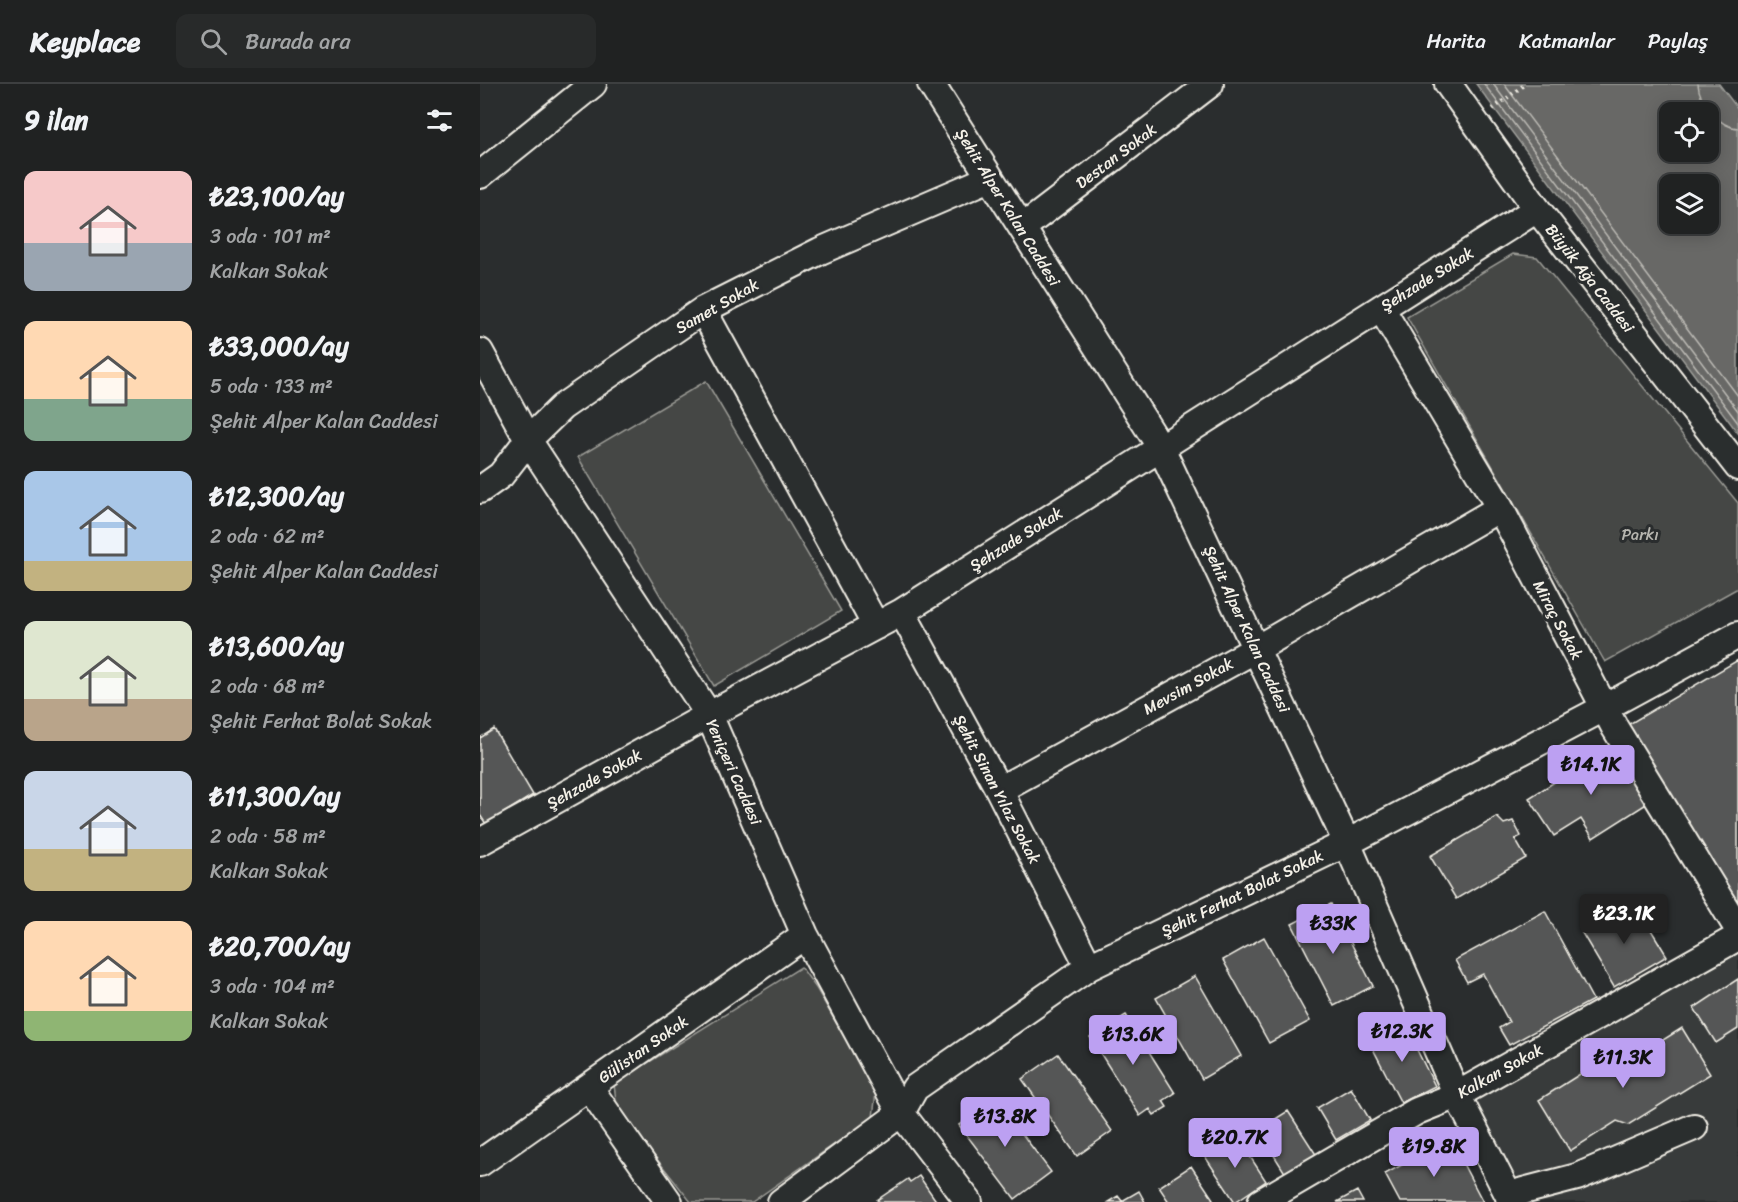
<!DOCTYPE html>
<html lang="tr">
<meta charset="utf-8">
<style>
:root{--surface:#202222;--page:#282a2a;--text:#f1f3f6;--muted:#a2a4a5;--line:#3d3f40;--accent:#bca0f2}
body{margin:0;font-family:Sriracha,sans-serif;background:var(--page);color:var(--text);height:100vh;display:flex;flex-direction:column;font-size:22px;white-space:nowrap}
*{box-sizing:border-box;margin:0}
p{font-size:20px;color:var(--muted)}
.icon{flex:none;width:33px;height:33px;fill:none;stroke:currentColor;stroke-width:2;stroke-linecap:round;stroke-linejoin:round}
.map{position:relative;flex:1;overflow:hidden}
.panel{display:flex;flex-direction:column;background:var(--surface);width:480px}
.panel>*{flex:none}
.tools{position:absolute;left:1179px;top:18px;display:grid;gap:12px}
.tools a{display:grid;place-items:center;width:60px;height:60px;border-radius:12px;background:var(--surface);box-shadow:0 3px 15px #0003,0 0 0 2px var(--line);font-size:30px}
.price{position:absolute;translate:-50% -51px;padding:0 14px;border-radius:6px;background:var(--accent);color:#111;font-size:20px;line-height:39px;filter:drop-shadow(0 2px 3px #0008)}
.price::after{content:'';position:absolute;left:50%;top:36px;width:18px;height:14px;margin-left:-9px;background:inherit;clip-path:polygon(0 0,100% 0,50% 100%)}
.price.active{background:#222;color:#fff}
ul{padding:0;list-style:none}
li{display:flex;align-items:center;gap:18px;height:150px;padding:0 24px}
li span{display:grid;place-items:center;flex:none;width:168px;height:120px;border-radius:12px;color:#555}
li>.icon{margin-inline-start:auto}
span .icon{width:72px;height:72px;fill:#fffc;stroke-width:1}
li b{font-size:26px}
h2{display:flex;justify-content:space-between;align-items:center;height:72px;padding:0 24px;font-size:26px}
header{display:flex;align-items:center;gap:36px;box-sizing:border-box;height:84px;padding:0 30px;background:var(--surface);border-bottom:2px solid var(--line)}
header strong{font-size:28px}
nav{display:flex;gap:33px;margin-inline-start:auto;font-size:21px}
.search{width:420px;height:54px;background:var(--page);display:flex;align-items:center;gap:15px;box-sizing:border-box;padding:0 21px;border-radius:12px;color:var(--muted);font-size:22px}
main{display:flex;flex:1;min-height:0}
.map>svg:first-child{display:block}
</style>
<header>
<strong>Keyplace</strong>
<div class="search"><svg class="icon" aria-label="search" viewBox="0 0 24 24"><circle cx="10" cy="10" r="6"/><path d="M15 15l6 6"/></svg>Burada ara</div>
<nav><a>Harita</a><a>Katmanlar</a><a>Paylaş</a></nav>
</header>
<main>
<section class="panel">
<h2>9 ilan<svg class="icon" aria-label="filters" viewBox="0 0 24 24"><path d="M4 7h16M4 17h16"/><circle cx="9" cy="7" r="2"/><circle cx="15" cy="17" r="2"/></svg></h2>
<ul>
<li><span style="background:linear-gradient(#f6c9c9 60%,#9aa5b1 0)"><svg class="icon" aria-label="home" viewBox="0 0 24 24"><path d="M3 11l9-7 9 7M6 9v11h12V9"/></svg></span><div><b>₺23,100/ay</b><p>3 oda · 101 m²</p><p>Kalkan Sokak</p></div></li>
<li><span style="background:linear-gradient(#ffd9b3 65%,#7fa58c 0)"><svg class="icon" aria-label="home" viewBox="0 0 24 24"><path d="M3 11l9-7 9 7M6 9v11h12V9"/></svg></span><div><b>₺33,000/ay</b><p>5 oda · 133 m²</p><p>Şehit Alper Kalan Caddesi</p></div></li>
<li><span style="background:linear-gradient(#a9c7e8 75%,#c2b280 0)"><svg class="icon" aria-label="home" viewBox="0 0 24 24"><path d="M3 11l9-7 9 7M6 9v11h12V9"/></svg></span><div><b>₺12,300/ay</b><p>2 oda · 62 m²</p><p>Şehit Alper Kalan Caddesi</p></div></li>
<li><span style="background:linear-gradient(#dfe7d0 65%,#b9a48a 0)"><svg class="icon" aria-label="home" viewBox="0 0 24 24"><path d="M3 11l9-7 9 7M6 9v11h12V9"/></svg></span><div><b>₺13,600/ay</b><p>2 oda · 68 m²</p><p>Şehit Ferhat Bolat Sokak</p></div></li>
<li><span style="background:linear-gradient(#c9d6e8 65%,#c2b280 0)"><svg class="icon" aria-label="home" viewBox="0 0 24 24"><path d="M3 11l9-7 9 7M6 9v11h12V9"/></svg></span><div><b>₺11,300/ay</b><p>2 oda · 58 m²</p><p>Kalkan Sokak</p></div></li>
<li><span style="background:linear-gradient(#ffd9b3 75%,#8fb573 0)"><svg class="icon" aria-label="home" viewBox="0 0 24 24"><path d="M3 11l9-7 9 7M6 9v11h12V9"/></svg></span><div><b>₺20,700/ay</b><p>3 oda · 104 m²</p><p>Kalkan Sokak</p></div></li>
</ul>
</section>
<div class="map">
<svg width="1258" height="1118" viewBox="0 0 1258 1118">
<rect width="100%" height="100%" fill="#2a2d2e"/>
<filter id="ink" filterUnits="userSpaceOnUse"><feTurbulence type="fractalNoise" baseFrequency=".0167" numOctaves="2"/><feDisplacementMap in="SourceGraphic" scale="12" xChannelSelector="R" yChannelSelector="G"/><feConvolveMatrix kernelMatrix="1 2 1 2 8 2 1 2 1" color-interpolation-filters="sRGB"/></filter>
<g filter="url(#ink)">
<path fill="#373a3a" d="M1258,864V1118H1049L995,1018Z"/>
<path fill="#444645" stroke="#9c9c96" stroke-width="1.5" d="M1033,170L1057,173L1258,419V504L1125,578L927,233Z
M226,297L361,527L234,602L98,373Z
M321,883L336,904L396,1008L393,1033L272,1118H211L137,1025L134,1000Z"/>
<path fill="#676866" stroke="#9f9f9a" stroke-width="1.5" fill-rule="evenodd" d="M996,0H1239L1258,25V349ZM1190,28H1228V68H1190ZM1190,100H1228V140H1190Z"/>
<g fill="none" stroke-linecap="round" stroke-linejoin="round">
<path stroke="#bcbab4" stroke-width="1.5" d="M1004,0L1258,339
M1013,0L1258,327
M1024,0L1258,312
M1218,0C1219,18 1240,44 1258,44"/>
</g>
<path fill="#555756" stroke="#f4f1e8" stroke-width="1.5" d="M1258,576V818L1144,643Z
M14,645L53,711L6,740L0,731V654Z
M1132,662L1168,719L1113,754L1101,735L1074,752L1049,714Z
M1017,733L1024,740L1033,737L1041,752L1035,755L1046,774L976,815L950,772Z
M1154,818L1187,872L1134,903L1102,849Z
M851,820L893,902L854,922L812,840Z
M1065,827L1113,916L1029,961L1019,944L1029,938L1003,890L987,898L975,876Z
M784,853L830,937L789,959L743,876Z
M715,892L761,972L722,995L676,914Z
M1258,895V945L1236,959L1214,924Z
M646,931L695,1009L683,1017L687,1023L674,1031L670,1025L660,1032L610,953Z
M924,940L955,1002L921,1019L889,957Z
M1202,944L1230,990L1148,1041L1137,1037L1090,1067L1059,1016L1127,973L1140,983Z
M578,970L632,1047L597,1072L542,995Z
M871,1004L890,1036L856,1056L837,1024Z
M515,1014L571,1088L535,1115L479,1041Z
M808,1027L837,1072L807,1092L778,1046Z
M749,1055L753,1061L760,1057L786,1097L755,1118L724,1071Z
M970,1055L1003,1118H920L905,1090Z
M711,1082L733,1115L729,1118H689L679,1103Z
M439,1092L457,1118H400L397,1116L428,1095L430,1098Z
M659,1107L665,1118H628L638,1112L642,1117Z
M877,1107L883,1118H857Z"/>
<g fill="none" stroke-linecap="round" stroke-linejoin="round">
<g stroke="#f4f1e8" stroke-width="30">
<path id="minor" d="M451,0L681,364L867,759L977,1011L1032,1118
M968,0L1057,125L1258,383
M0,91L113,0
M542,144L730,0
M901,224L1020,424L1135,644L1258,845
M223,226L396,542
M0,268L48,356L229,631L325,851L421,1029L489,1118
M0,406L21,391L48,356L82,323L223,226L340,167L510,94
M422,528L519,706L609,883
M519,706L776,565L1020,424
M0,758L229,631L422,528L1057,125
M109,1003L189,1118
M0,1079L325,851
M1029,1114L1043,1107L1097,1093L1214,1043
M301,1118L421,1029L435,1004L609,883L867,759L1124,624L1258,551
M781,1118L937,1027L977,1011L1258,853"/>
</g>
<path stroke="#f4f1e8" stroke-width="4" stroke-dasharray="1.5 4.5" stroke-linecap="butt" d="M1013,25L1045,0"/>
<use href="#minor" stroke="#2a2d2e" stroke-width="26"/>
</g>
</g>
<g text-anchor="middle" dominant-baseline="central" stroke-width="6" stroke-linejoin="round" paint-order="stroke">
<g font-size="16" fill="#f4f1e8" stroke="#2a2d2e">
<text transform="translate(636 72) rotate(-37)">Destan Sokak</text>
<text transform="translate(528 123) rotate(58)">Şehit Alper Kalan Caddesi</text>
<text transform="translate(1110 194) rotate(52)">Büyük Ağa Caddesi</text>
<text transform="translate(947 195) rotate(-32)">Şehzade Sokak</text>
<text transform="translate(237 222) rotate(-30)">Samet Sokak</text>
<text transform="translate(536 455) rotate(-32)">Şehzade Sokak</text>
<text transform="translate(1078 536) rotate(62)">Miraç Sokak</text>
<text transform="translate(767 545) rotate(65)">Şehit Alper Kalan Caddesi</text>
<text transform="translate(708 602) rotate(-29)">Mevsim Sokak</text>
<text transform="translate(254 688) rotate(66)">Yeniçeri Caddesi</text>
<text transform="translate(114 695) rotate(-29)">Şehzade Sokak</text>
<text transform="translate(517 705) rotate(62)">Şehit Sinan Yılaz Sokak</text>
<text transform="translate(762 809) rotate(-26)">Şehit Ferhat Bolat Sokak</text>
<text transform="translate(163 965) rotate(-35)">Gülistan Sokak</text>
<text transform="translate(1020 987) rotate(-29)">Kalkan Sokak</text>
</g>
<g font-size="16" fill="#b6b5af" stroke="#2a2d2e">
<text x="1160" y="450">Parkı</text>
</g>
</g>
</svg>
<div class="tools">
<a><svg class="icon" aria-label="locate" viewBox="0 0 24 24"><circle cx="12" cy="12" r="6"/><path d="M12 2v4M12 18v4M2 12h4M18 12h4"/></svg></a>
<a><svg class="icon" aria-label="layers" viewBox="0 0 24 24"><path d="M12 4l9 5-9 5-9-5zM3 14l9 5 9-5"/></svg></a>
</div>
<b class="price" style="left:1111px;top:712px">₺14.1K</b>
<b class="price active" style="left:1144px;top:861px">₺23.1K</b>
<b class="price" style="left:853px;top:871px">₺33K</b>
<b class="price" style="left:922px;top:979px">₺12.3K</b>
<b class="price" style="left:653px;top:982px">₺13.6K</b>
<b class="price" style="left:1143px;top:1005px">₺11.3K</b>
<b class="price" style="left:525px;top:1064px">₺13.8K</b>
<b class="price" style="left:755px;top:1085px">₺20.7K</b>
<b class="price" style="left:954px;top:1094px">₺19.8K</b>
</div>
</main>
